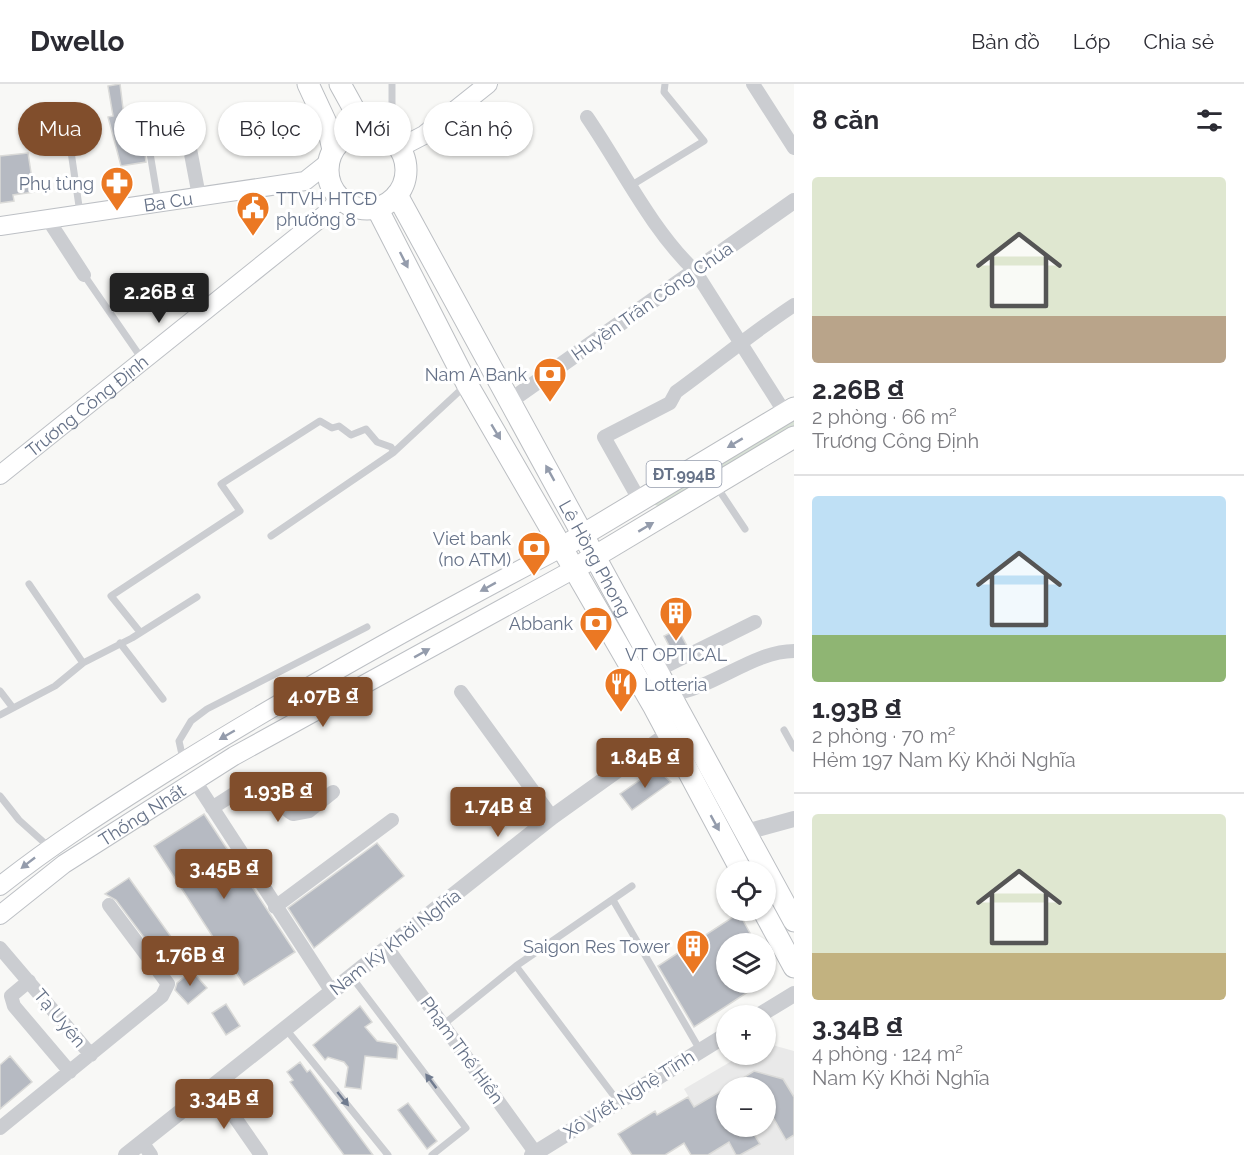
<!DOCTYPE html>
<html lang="vi">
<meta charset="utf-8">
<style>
:root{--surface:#fff;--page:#f2f2f3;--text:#2b2b33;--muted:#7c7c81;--line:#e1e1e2;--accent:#814e2c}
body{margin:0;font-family:Raleway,sans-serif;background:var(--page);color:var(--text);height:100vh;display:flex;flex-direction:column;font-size:22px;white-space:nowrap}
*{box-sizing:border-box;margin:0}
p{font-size:20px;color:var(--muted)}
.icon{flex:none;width:33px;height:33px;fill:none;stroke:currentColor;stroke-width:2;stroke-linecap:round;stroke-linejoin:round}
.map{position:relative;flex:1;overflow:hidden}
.drawer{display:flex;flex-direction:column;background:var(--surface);width:450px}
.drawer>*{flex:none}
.guide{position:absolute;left:18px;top:18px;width:570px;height:54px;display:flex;gap:12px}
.controls{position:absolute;left:716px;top:777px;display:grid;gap:12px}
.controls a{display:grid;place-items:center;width:60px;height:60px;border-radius:50%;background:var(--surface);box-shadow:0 2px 4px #0004;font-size:30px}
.price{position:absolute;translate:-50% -51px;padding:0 14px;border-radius:6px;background:var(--accent);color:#fff;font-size:20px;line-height:39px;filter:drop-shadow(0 2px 3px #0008)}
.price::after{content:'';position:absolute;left:50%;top:36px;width:18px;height:14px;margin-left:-9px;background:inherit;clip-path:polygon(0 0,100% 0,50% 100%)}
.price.active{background:#222;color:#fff}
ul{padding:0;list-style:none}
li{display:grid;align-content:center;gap:12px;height:318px;padding:0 18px}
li+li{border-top:2px solid var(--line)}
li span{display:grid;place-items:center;height:186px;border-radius:6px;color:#555}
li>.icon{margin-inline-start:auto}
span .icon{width:108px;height:108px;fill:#fffc;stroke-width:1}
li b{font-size:26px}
h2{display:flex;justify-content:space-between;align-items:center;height:72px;padding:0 18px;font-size:26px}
.pill{padding:0 21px;border-radius:27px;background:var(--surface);box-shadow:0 2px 4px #0004;font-size:21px;line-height:54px}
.pill.active{background:var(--accent);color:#fff}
header{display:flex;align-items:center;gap:36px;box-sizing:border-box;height:84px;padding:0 30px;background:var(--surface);border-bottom:2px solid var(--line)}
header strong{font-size:28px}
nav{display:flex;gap:33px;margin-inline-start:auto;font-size:21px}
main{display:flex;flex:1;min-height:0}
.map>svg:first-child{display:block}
</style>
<header>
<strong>Dwello</strong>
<nav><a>Bản đồ</a><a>Lớp</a><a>Chia sẻ</a></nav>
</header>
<main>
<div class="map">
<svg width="794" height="1071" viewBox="0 0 794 1071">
<rect width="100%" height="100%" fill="#f8f8f6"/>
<path fill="#e9e9e9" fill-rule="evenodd" d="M765,959L794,967V1071H706L719,1064L684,1005L742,971L765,970ZM726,1004H765V1042H726Z"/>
<path fill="#d8e1d6" d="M794,332V342L661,423L655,421L654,418Z"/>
<path fill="#b6bac2" stroke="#dadad8" stroke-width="1.5" d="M120,0L127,57L143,54L146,78L121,82L108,33L113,32L108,2Z
M28,69L34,108L13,111L14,117L0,119V72Z
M678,545L687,562L673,569L664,552Z
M650,689H661L671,698L632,726L620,710Z
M204,730L295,868L244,901L154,762Z
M377,759L404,792L314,864L288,824Z
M129,794L179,864L161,876L116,816L105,810Z
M739,829L756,860H726V898H753L748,908L694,943L658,882Z
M192,887L207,904L188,920L175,906L177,899Z
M226,920L240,942L226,951L212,929Z
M360,922L372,938L365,943L377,957L396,960L398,963L397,975L365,972L361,1005L345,1003L348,983L344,978L328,973L325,976L313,961Z
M10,972L32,998L0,1025V981Z
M300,978L307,988L310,986L373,1071H344L290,998L293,996L287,988Z
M754,987L783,995L794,1013V1051L786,1056L771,1030L765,1029V1004H727Z
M726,1004V1042H749L760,1060L740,1071H736L729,1058L708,1071H691L684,1059L665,1071H632L618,1050L655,1027L657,1031L688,1013L694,1023Z
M408,1019L437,1057L427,1065L398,1026Z"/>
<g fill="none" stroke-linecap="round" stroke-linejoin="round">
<g stroke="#bdc0c5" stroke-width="20">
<g id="secondary">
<path d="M399,64L424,51L488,0"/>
<path id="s1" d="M0,142L305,97L329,78"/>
<path id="s2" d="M0,391L328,128L340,114"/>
<path d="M0,802C53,760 108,725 165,689C294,608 428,534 563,463"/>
<path id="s3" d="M0,831L64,780L234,672L576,484"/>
</g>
</g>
<g stroke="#bbbec2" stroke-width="23">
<g id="primary">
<path d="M308,0L328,43L333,66"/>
<path d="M340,0L366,47"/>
<circle cx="367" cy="86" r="39"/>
<path id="s4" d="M397,111L794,837"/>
<path d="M377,124L467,300L654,623L742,788"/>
<path d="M571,458L794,324"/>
<path d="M584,479L794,353"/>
<path d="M763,826L794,883"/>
</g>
</g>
<path stroke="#cbcdd1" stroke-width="7" d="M380,49L392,30V0
M69,54L80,129
M148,57L158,117
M632,101L704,57L664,8L665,0
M84,191L142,275
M717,403L745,445
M271,452L394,368L466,301
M29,500L83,579
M140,548L111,512L240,427L221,400L320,337L332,344L339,342L351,351L366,345L377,358L391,363L394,368
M120,559L163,615
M0,607L13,624
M0,631L55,602L83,579L132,554L197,513
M784,646L794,664
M183,675L179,657L191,637L207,625L367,543
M0,712L19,736L49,763
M613,816L700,966
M516,882L617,1016
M351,892L466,1044L432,1071
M444,940L516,882L632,802
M285,944L388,1071"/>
<path stroke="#cbcdd1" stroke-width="14" d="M753,0L794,64
M587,33C622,84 651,145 695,187L785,329
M187,49L199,112
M47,134L84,191
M640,417L604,353L670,319L676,308C716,279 753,248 794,221
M658,586L755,538
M461,608L552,733
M671,610C713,605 753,567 794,567
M195,697L332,908
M212,724L254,697C271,700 278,722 293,730L309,727L333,708
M275,823L392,736
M0,864L91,971
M388,865L535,1068
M29,897L11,912L14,922L70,988
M213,1002L261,1071
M0,1044L162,912L168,900L109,821
M142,1058L151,1071"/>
<path stroke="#cbcdd1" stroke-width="16" d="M510,317L794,117
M746,748L794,735
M758,932L794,910
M126,1071L552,733L668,650
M532,1071L726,951"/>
<use href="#secondary" stroke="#fff" stroke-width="18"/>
<use href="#primary" stroke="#fff" stroke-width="21"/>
</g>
<defs><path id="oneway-solid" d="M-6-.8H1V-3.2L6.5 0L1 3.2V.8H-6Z" transform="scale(1.5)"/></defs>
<g fill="#949cac">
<use href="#oneway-solid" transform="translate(404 176) rotate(63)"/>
<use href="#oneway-solid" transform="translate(496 348) rotate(59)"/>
<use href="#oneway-solid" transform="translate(735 359) rotate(149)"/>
<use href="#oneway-solid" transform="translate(550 389) rotate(-119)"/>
<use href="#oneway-solid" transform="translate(646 443) rotate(-31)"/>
<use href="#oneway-solid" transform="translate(488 503) rotate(151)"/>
<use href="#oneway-solid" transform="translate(422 569) rotate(-29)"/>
<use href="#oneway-solid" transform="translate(227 651) rotate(150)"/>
<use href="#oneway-solid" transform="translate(715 739) rotate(61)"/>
<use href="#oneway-solid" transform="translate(28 779) rotate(142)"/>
</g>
<g fill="#707b8f">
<use href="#oneway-solid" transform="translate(431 997) rotate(-127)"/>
<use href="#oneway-solid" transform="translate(343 1015) rotate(51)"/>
</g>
<defs>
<g id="pharmacy-pin" transform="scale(1.725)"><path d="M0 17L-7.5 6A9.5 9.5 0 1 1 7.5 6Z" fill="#eb7823" stroke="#fff"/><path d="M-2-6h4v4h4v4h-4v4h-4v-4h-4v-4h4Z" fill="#fff"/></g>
<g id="civic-pin" transform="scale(1.725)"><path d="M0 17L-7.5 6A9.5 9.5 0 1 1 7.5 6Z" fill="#eb7823" stroke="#fff"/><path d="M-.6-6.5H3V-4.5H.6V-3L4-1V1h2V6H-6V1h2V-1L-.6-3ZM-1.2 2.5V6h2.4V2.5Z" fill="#fff"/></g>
<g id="bank-pin" transform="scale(1.725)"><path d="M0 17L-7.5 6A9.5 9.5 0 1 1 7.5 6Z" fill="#eb7823" stroke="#fff"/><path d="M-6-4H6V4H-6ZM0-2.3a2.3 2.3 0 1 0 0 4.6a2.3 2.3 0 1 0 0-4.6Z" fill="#fff"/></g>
<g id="building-pin" transform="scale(1.725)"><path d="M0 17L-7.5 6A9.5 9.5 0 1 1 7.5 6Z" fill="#eb7823" stroke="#fff"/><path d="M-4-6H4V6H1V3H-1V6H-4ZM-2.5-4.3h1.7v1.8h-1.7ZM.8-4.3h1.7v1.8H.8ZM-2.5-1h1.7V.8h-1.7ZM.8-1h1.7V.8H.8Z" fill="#fff"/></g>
<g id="restaurant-pin" transform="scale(1.725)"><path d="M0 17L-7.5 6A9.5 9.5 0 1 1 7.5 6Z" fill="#eb7823" stroke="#fff"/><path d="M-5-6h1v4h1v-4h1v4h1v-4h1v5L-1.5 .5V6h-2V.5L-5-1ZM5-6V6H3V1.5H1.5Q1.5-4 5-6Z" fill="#fff"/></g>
</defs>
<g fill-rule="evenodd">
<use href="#pharmacy-pin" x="117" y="99"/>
<use href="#civic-pin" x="253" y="124"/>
<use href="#bank-pin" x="550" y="290"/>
<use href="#bank-pin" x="534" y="464"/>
<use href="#building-pin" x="676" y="529"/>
<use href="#bank-pin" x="596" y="539"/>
<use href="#restaurant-pin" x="621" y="600"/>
<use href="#building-pin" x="693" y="862"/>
</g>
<g text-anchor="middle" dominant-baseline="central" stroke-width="6" stroke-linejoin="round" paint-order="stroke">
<rect fill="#fff" stroke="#949cac" stroke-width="1.5" x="646.5" y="377" width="75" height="26" rx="4.5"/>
<g font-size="16" font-weight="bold" fill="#667288">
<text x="684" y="390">ĐT.994B</text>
</g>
<g font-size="18" fill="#667288" stroke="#fff" text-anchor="end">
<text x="94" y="99">Phụ tùng</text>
<text x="276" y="114" text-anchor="start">TTVH HTCĐ<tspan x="276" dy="21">phường 8</tspan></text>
<text x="527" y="290">Nam A Bank</text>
<text x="511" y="454">Viet bank<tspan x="511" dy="21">(no ATM)</tspan></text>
<text x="573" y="539">Abbank</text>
<text x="676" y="570" text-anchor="middle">VT OPTICAL</text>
<text x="644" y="600" text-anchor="start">Lotteria</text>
<text x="670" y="862">Saigon Res Tower</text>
</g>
<g font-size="18" fill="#667288" stroke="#fff">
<text stroke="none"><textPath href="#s1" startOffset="170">Ba Cu</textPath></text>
<text transform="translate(652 217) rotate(-35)">Huyền Trân Công Chúa</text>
<text stroke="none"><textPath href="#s2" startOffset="111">Trương Công Định</textPath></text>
<text stroke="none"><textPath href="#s4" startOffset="414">Lê Hồng Phong</textPath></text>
<text stroke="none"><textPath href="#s3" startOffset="174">Thống Nhất</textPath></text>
<text transform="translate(395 858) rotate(-38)">Nam Kỳ Khởi Nghĩa</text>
<text transform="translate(60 934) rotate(50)">Tạ Uyên</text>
<text transform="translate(462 966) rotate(54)">Phạm Thế Hiển</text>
<text transform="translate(629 1010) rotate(-32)">Xô Viết Nghệ Tĩnh</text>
</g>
</g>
</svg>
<div class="controls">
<a><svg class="icon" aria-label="locate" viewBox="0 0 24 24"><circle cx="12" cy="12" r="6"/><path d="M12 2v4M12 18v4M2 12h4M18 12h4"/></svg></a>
<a><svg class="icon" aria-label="layers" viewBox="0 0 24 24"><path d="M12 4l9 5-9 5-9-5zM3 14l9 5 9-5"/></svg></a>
<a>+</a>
<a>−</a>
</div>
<b class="price active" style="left:159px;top:240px">2.26B ₫</b>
<b class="price" style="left:323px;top:644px">4.07B ₫</b>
<b class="price" style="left:645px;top:705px">1.84B ₫</b>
<b class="price" style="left:278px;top:739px">1.93B ₫</b>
<b class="price" style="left:498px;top:754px">1.74B ₫</b>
<b class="price" style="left:224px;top:816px">3.45B ₫</b>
<b class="price" style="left:190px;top:903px">1.76B ₫</b>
<b class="price" style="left:224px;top:1046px">3.34B ₫</b>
<div class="guide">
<a class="pill active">Mua</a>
<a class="pill">Thuê</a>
<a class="pill">Bộ lọc</a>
<a class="pill">Mới</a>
<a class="pill">Căn hộ</a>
</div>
</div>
<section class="drawer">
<h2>8 căn<svg class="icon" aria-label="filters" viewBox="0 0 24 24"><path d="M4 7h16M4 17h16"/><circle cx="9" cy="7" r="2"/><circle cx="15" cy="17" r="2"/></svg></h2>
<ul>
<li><span style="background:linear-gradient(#dfe7d0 75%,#b9a48a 0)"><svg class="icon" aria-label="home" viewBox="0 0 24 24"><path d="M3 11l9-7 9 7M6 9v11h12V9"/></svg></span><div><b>2.26B ₫</b><p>2 phòng · 66 m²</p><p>Trương Công Định</p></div></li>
<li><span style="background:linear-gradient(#bfe0f5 75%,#8fb573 0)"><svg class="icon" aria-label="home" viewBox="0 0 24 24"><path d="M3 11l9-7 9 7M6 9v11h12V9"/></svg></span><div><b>1.93B ₫</b><p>2 phòng · 70 m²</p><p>Hẻm 197 Nam Kỳ Khởi Nghĩa</p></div></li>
<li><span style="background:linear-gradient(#dfe7d0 75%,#c2b280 0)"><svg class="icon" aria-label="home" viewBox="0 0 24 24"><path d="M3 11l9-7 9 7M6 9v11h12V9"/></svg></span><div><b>3.34B ₫</b><p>4 phòng · 124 m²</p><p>Nam Kỳ Khởi Nghĩa</p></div></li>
</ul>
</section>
</main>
